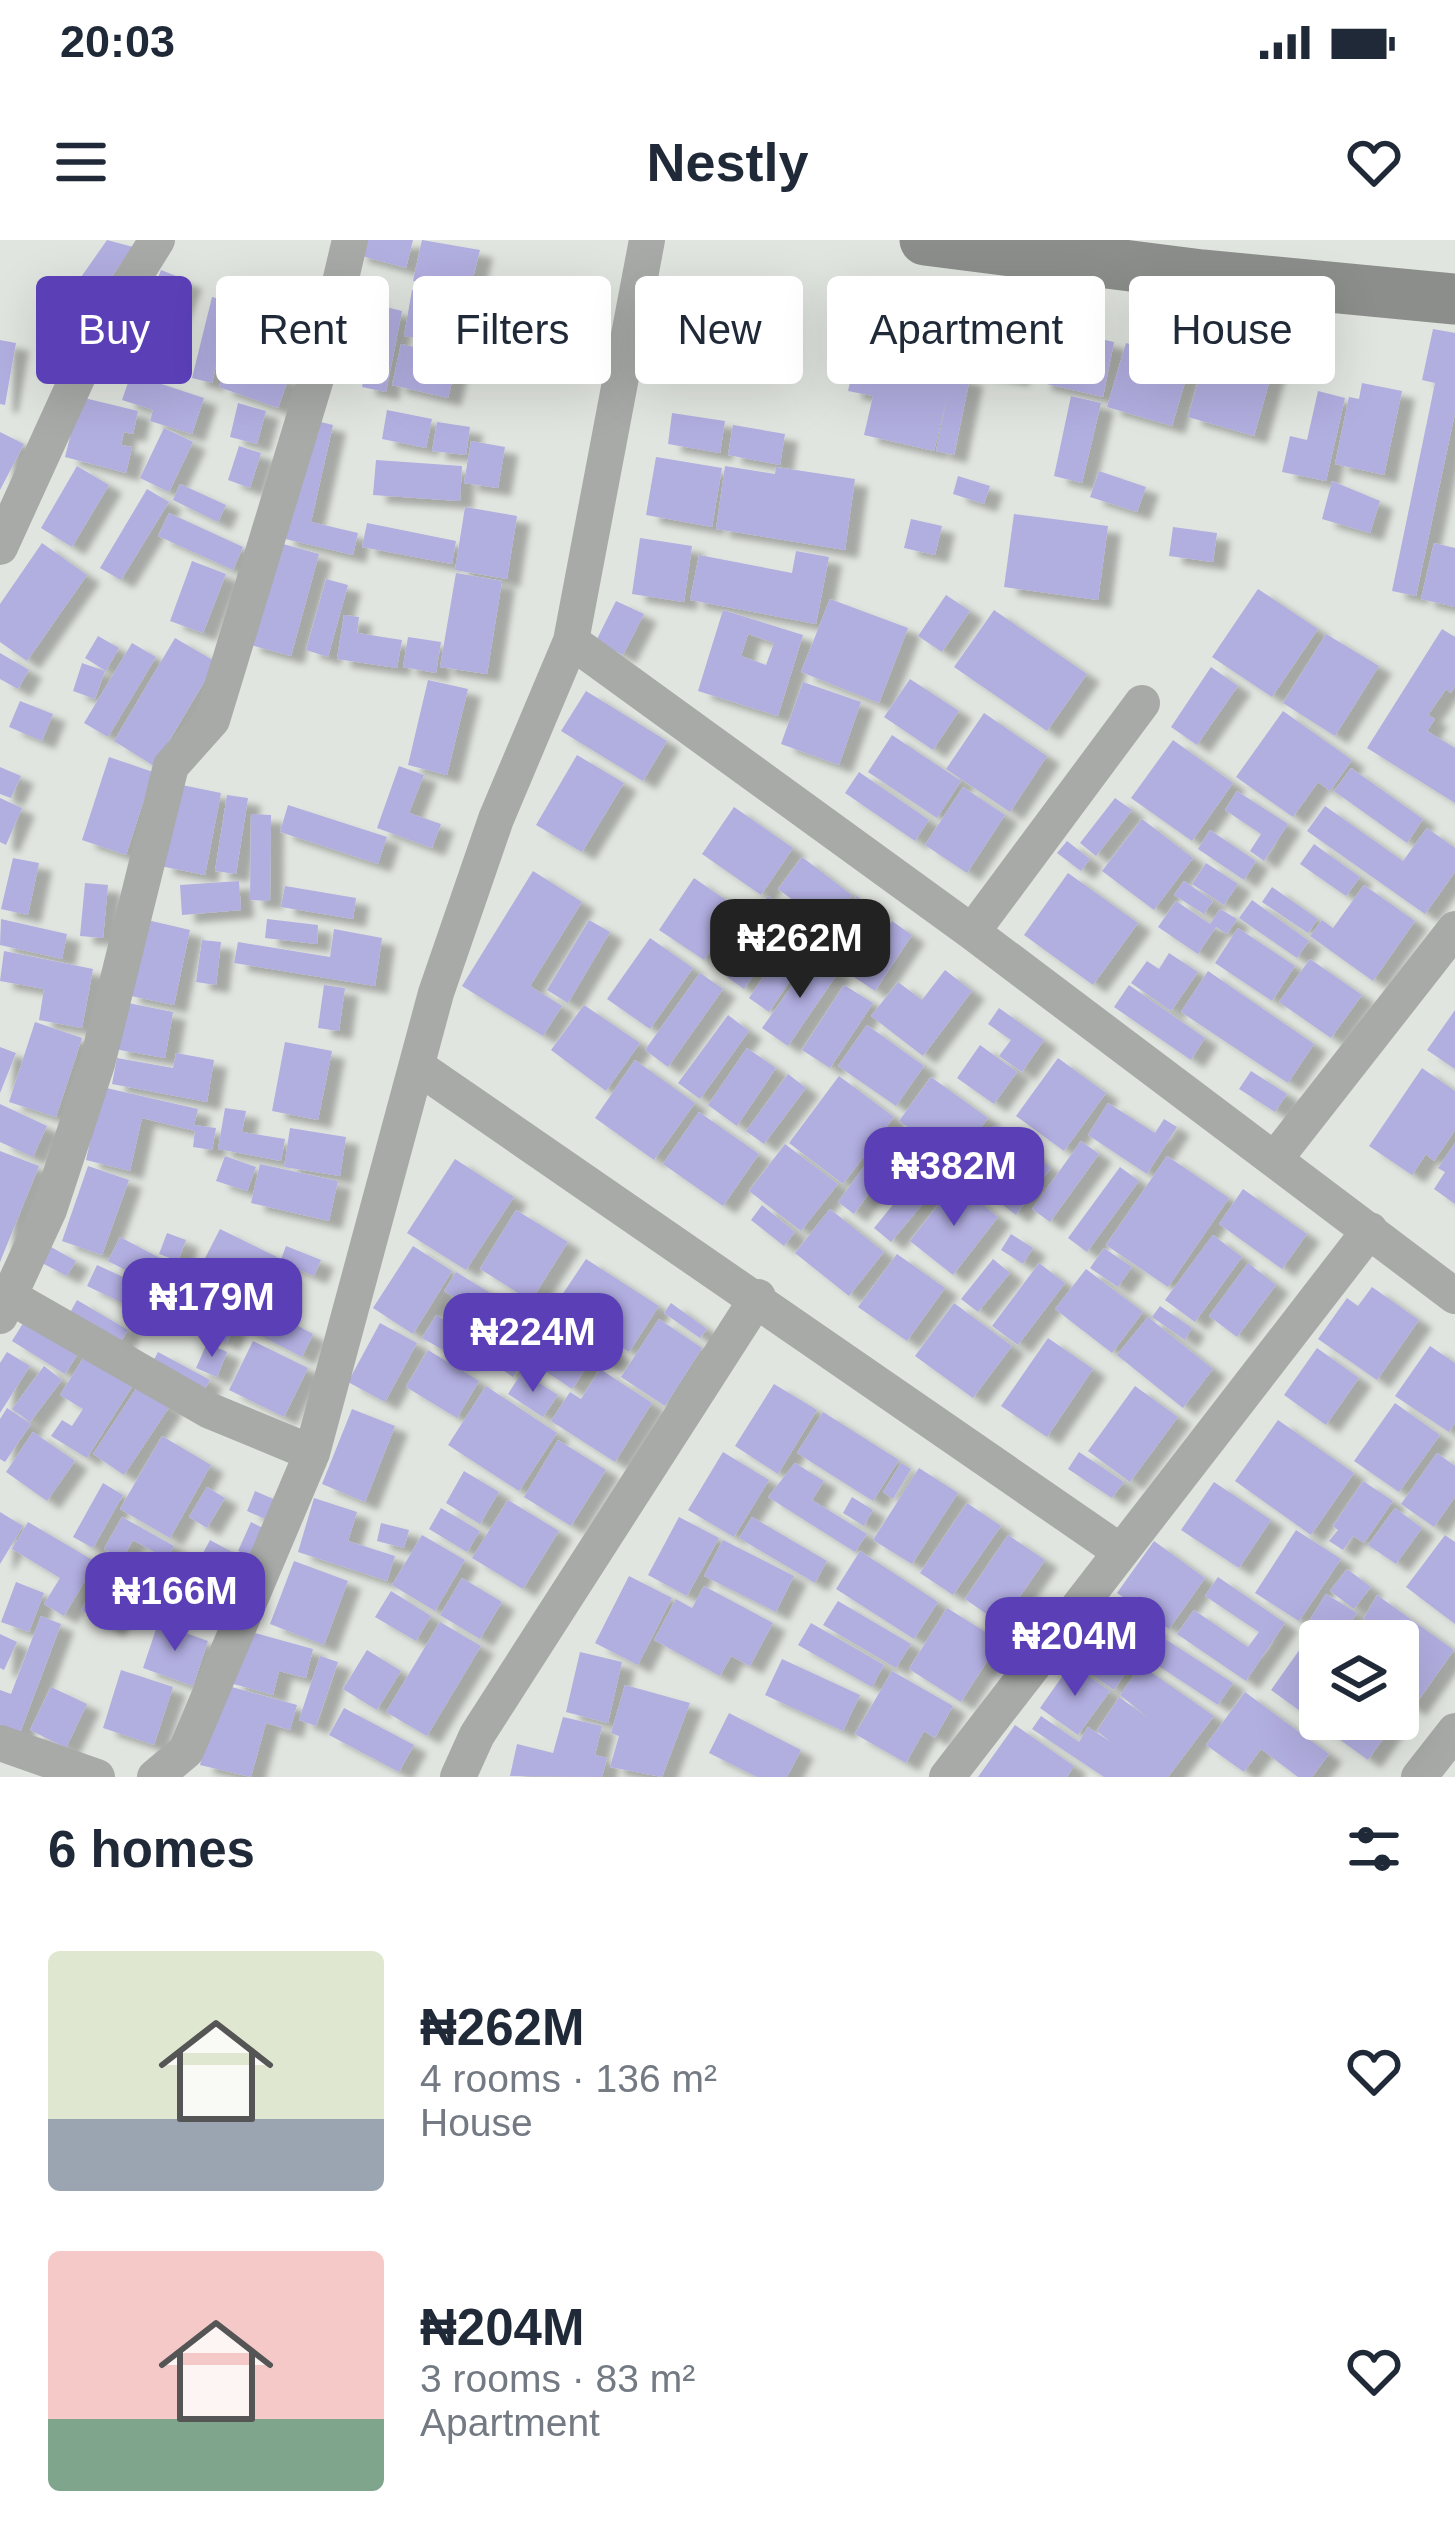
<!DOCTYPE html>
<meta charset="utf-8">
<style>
:root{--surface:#fff;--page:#f2f2f3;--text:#1f2937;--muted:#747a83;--accent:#5a3fb7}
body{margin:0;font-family:Helvetica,sans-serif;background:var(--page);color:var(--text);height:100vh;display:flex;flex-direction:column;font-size:45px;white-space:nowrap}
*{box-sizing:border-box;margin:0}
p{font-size:39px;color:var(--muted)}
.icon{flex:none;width:66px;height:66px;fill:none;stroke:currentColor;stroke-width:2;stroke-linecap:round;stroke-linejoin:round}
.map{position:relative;height:1537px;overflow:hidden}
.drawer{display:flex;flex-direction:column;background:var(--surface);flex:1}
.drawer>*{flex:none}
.guide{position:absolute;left:36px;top:36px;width:1383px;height:108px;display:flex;gap:24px}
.tools{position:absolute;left:1299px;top:1380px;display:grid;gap:24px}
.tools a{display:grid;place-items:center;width:120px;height:120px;border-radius:12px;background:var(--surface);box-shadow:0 12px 48px #0002;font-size:60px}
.price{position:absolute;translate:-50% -102px;padding:0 27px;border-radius:24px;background:var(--accent);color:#fff;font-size:39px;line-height:78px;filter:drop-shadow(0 3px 6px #0008)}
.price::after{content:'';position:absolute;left:50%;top:72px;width:36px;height:27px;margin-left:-18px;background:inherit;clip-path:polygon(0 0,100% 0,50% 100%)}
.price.active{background:#222;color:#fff}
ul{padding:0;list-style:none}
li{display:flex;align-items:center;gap:36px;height:300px;padding:0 48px}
li span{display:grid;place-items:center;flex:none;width:336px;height:240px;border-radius:12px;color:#555}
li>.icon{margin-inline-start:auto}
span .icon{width:144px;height:144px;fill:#fffc;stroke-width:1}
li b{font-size:51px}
h2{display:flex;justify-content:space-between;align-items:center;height:144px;padding:0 48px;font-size:51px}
.tag{padding:0 42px;border-radius:12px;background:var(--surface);box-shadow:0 12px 48px #0002;font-size:42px;line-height:108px}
.tag.active{background:var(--accent);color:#fff}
.status{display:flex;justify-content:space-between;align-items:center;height:84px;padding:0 60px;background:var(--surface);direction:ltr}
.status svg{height:33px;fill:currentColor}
header{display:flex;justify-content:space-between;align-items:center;height:156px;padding:0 48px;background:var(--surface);font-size:54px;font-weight:800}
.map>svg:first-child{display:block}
</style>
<div class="status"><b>20:03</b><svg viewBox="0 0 49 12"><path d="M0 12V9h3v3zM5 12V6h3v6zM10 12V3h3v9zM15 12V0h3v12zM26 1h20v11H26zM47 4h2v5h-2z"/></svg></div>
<header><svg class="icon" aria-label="menu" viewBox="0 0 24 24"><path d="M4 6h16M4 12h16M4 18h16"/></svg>Nestly<svg class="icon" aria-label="heart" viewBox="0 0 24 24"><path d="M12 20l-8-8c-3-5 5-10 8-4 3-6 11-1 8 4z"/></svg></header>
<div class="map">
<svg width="1455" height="1537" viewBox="0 0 1455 1537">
<defs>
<filter id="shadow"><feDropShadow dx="13" dy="8" stdDeviation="3" flood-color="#0004"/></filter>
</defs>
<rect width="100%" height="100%" fill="#e1e5df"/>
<path fill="#b1aee0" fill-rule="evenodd" filter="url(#shadow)" d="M107,0L133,7L99,54L79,40Z
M358,0H413L406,28L354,14Z
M422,0L480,10L469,54L413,41Z
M161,30L189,41L161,113L133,103Z
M244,39L306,53L297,90L269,84L263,115L229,107Z
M343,49L374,56L359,120L328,113Z
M412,50L467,61L458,106L404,96Z
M894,54L965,69L951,133L970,138L954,215L936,211L948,153L934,211L864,195L873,156L848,151L855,120L879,125Z
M212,57L231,62L212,143L192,138Z
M378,65L402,71L386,152L362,147Z
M968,71L1026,83L1016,138L957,127Z
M1050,88L1114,102L1103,157L1038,142Z
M1433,89L1455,93V173L1416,356L1392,351L1435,143L1422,140Z
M0,100L16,103L5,165L0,164Z
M1126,103L1191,122L1172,186L1107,167Z
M401,104L458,117L448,158L392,145Z
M1207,110L1273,129L1254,196L1188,177Z
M231,116L289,137L278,168L219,147Z
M131,134L204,158L192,194L150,181L153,170L122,160Z
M1362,143L1402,151L1384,235L1335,224L1349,157L1359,159Z
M1318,151L1345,158L1326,241L1282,232L1290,196L1307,200Z
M1071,156L1101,163L1082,243L1054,236Z
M80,157L138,171L133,194L124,192L121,205L132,207L126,233L65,217Z
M238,163L266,171L257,204L230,197Z
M387,170L432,179L426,208L382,199Z
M672,173L725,181L720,213L668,204Z
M308,179L333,185L311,282L358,293L353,315L281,298Z
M437,182L470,187L466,215L432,211Z
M733,185L785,194L780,225L728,215Z
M164,188L193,202L169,252L140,238Z
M0,192L24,204L0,250Z
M471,201L505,207L498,248L464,243Z
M239,206L261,213L250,248L228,240Z
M656,217L722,228L712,287L646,275Z
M376,220L462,226L460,261L373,255Z
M77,226L109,245L72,307L41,288Z
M725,226L775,234L776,227L855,239L845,310L716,289Z
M1099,231L1146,247L1137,272L1090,257Z
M958,236L990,246L984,264L953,254Z
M1332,241L1380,261L1370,293L1322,279Z
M180,244L226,265L218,282L173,260Z
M147,249L169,262L121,340L100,328Z
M465,267L517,276L507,339L455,330Z
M169,273L243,307L233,330L158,296Z
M1014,274L1108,286L1098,360L1004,347Z
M911,279L942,286L935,315L904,308Z
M367,283L456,301L452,324L362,307Z
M1173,287L1217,293L1213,322L1169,316Z
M640,298L692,306L684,362L632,354Z
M276,302L319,314L291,416L247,404Z
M42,303L87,335L27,421L0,402V364Z
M1434,303L1455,308V367L1421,359Z
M796,311L829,317L816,384L690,360L699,315L792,333Z
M192,321L226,334L203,393L170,381Z
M456,333L502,341L487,434L440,427Z
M326,339L348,345L328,417L306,410Z
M1258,349L1318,389L1272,457L1212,417Z
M946,355L970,371L942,412L918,396Z
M830,359L908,388L879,463L801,432Z
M616,361L644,374L623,415L596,401Z
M723,370L803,395L778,476L698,451ZM748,394L774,403L766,425L741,416Z
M994,370L1087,434L1047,491L954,427Z
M344,375L359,377L357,393L402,400L397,428L337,419Z
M1442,389L1455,397V446L1451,453L1446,449L1428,475L1435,479L1427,491L1455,508V563L1367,508Z
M1326,394L1379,426L1335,496L1283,463Z
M98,396L119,408L106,431L85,418Z
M408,397L441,402L436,433L403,427Z
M175,398L216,422L154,526L114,501Z
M132,403L156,417L108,497L84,483Z
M0,413L29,430L18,449L0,439Z
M82,423L105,431L95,459L73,451Z
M1211,427L1238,446L1197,505L1171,487Z
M910,439L959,471L933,510L884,477Z
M428,440L468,449L447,535L408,525Z
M803,442L861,462L839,525L781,504Z
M586,451L667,501L643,541L561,491Z
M20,461L53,474L42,501L9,487Z
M1283,471L1352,520L1330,551L1318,542L1293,577L1236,537Z
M984,473L1047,516L1010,572L946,529Z
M892,495L961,541L937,578L868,532Z
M1173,500L1233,543L1192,601L1131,558Z
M577,515L624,543L582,612L536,585Z
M109,517L153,532L126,615L82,600Z
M399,526L424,535L409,573L441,584L432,608L377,588Z
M0,527L21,536L11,558L0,554Z
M1351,528L1423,579L1407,603L1334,551Z
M859,532L929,580L915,601L845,553Z
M177,544L221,553L205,635L160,626Z
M963,547L1005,575L967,633L925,605Z
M1237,551L1288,584L1264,621L1250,611L1261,594L1225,570Z
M227,555L248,558L236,634L215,631Z
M0,558L22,568L6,605L0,602Z
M1115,558L1132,570L1096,616L1080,603Z
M288,565L387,597L378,624L280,592Z
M1325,566L1403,621L1427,588L1455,608V632L1425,674L1307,591Z
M734,567L793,608L761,655L702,614Z
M251,574L271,575L270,661L250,660Z
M1142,579L1193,618L1154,670L1102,631Z
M1210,590L1256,621L1244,640L1198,609Z
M1067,601L1090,619L1081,631L1057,613Z
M1314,604L1360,637L1346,656L1300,624Z
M802,617L852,655L829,687L778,649Z
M13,618L39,623L28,675L1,669Z
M1206,623L1238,644L1224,665L1192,644Z
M533,631L582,662L530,746L562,766L543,796L462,746Z
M1068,633L1138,683L1093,745L1024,695Z
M694,638L739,669L704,720L659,690Z
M239,641L241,670L182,675L180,645Z
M1184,641L1213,661L1204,674L1174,655Z
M85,643L108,645L103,698L80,696Z
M1364,645L1415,681L1373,741L1310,696L1322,680L1333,688Z
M285,646L356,658L353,679L281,667Z
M1272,647L1318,679L1308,693L1262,662Z
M768,656L796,677L744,749L716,729Z
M856,656L879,671L848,720L824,705Z
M1252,660L1309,701L1297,718L1239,678Z
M1176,661L1210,684L1220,669L1237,679L1227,694L1216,687L1198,714L1158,687Z
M1,679L67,694L62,719L0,705Z
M143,679L190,690L174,765L126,755Z
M267,679L318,685L317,704L265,698Z
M589,680L610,692L568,763L547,750Z
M892,681L912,695L875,751L854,737Z
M797,687L817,701L769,772L749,758Z
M1238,688L1295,726L1272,761L1215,723Z
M334,689L382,698L375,746L234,723L238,702L330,717Z
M650,698L693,728L650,789L607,759Z
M202,700L221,702L216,745L196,742Z
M4,711L93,729L82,788L39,780L44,749L0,741Z
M1169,713L1198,732L1171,771L1131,743L1147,721L1159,729Z
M813,716L838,733L788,806L762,788Z
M1310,719L1362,755L1331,798L1279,762Z
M945,730L972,751L923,816L871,776L898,742L922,760Z
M1208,731L1314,804L1288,843L1181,772Z
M700,733L723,749L668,827L645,810Z
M324,745L345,748L339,791L318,788Z
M844,745L873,763L830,828L802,810Z
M1129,745L1205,798L1191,820L1114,767Z
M123,762L173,772L165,818L114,809Z
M584,765L640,803L606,851L551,810Z
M999,768L1044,800L1022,832L999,816L1011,800L988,784Z
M1455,770V829L1427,810Z
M728,775L749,791L700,859L678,843Z
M35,782L82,798L56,877L9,862Z
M867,785L924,826L896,866L838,826Z
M285,802L332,811L318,880L272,871Z
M980,805L1017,832L994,864L957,838Z
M0,807L16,813L0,853Z
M747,808L776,828L737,886L708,865Z
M176,813L214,820L207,862L112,844L117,818L173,828Z
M1058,818L1106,853L1064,911L1016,876Z
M635,820L695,863L654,920L595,878Z
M1422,828L1455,851V890L1434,921L1426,914L1412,935L1369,906Z
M1251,831L1287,854L1275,872L1239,849Z
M788,834L806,848L764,904L746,891Z
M839,836L894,877L843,944L789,903Z
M931,837L988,878L956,922L899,881Z
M102,847L198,869L194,885L216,888L212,910L193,907L195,891L142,878L130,931L86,920Z
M1108,863L1155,893L1164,879L1177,887L1147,934L1088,895Z
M0,864L47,886L33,917L0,902Z
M225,868L246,871L242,892L285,899L281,921L218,909Z
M699,872L759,914L723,966L663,924Z
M995,885L1051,928L1016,975L959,931Z
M893,887L911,899L899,917L881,904Z
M290,888L346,897L340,936L284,927Z
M1081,901L1099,914L1050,982L1032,969Z
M1455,903V964L1434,949L1445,932L1438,928Z
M785,904L838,944L801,991L749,951Z
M0,911L39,926L0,1022Z
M874,913L890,924L854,974L838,962Z
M929,915L951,932L939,949L917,931Z
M225,916L256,927L247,951L216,941Z
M1167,916L1229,958L1168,1047L1106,1005Z
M455,919L514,957L466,1030L407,993Z
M260,924L338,941L329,981L251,963Z
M88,926L129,940L102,1015L62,1001Z
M1120,927L1139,941L1087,1012L1068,998Z
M914,939L931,954L891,1002L874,988Z
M955,943L998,977L953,1035L910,1001Z
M1243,949L1307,994L1282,1029L1219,984Z
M762,965L795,992L784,1006L751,980Z
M830,969L884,1012L849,1056L795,1013Z
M516,970L568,1002L531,1061L480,1029Z
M220,989L277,1017L257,1056L200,1028Z
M167,993L186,1000L178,1021L159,1014Z
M1011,994L1033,1008L1023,1024L1001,1010Z
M1213,995L1242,1017L1195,1082L1165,1060Z
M120,997L175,1026L162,1049L108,1021Z
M286,1006L321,1020L314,1036L280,1022Z
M413,1006L452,1031L413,1094L373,1068Z
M51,1007L76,1021L67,1036L42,1023Z
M1104,1008L1132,1027L1118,1047L1090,1028Z
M897,1014L945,1048L907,1101L858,1067Z
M586,1019L659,1066L629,1112L556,1064Z
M993,1019L1010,1033L978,1072L961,1059Z
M1039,1023L1065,1043L1018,1105L992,1086Z
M1248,1023L1276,1045L1237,1097L1209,1076Z
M97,1025L145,1047L135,1069L87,1046Z
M188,1028L313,1094L302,1117L175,1051Z
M1086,1029L1143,1072L1112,1113L1055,1069Z
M456,1032L520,1071L508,1091L444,1051Z
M1372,1047L1419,1080L1377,1140L1318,1099L1347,1058L1358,1066Z
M77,1060L128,1090L115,1111L65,1082Z
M671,1063L707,1089L700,1098L664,1073Z
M954,1063L1012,1106L973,1158L915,1116Z
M1160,1066L1192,1088L1185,1100L1152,1077Z
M202,1073L234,1087L227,1103L195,1089Z
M436,1075L478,1099L464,1122L422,1098Z
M1148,1077L1213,1129L1183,1168L1117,1115Z
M659,1079L702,1108L665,1166L621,1137Z
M25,1080L79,1112L65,1134L12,1101Z
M380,1083L417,1103L385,1162L348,1142Z
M531,1083L590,1123L572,1149L526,1118L513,1137L500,1128Z
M575,1084L620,1114L610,1127L566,1097Z
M1048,1098L1093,1129L1047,1197L1001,1166Z
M253,1101L308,1128L284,1177L229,1150Z
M207,1103L227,1112L217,1137L196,1128Z
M1430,1106L1455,1123V1183L1449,1192L1395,1156Z
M1317,1108L1359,1138L1326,1185L1284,1155Z
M428,1110L479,1141L457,1178L406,1147Z
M7,1112L30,1126L0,1173V1123Z
M87,1112L135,1142L87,1218L51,1196L62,1180L72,1186L83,1169L60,1155Z
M158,1112L210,1140L201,1155L150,1127Z
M44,1126L62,1140L30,1182L12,1169Z
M600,1129L652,1163L615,1222L551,1181L570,1152L581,1159Z
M522,1132L558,1155L543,1177L508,1154Z
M774,1144L817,1170L778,1234L735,1206Z
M138,1146L170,1166L124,1235L93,1214Z
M486,1146L557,1193L519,1251L448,1205Z
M1135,1146L1178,1177L1130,1242L1088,1211Z
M1395,1163L1440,1195L1399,1252L1354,1221Z
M7,1168L31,1184L5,1222L0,1219V1179Z
M352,1169L395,1186L365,1262L322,1244Z
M823,1172L899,1220L873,1261L797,1213Z
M1278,1180L1354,1233L1311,1295L1235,1241Z
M33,1192L75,1221L47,1261L6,1232Z
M162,1196L211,1225L170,1298L120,1269Z
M558,1200L606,1230L571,1286L524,1257Z
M723,1212L769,1240L734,1297L688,1270Z
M1079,1212L1124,1242L1112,1258L1068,1229Z
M1437,1213L1455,1226V1257L1434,1287L1401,1264Z
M795,1223L824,1241L812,1260L867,1294L855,1312L768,1257Z
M901,1223L911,1229L893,1259L883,1252Z
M919,1228L958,1253L912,1324L873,1300Z
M464,1231L499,1252L480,1284L446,1263Z
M1363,1241L1393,1261L1364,1303L1353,1296L1343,1310L1329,1301L1338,1290L1333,1286Z
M1214,1242L1271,1280L1239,1328L1181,1290Z
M103,1243L123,1255L93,1308L73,1297Z
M207,1247L225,1258L207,1288L189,1277Z
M255,1251L278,1261L270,1281L247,1271Z
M852,1257L873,1270L864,1286L843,1273Z
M314,1258L357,1272L348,1301L395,1316L387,1341L298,1312Z
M508,1260L559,1291L523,1349L472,1318Z
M967,1263L1001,1286L953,1355L920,1333Z
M441,1268L480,1291L467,1312L429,1289Z
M1395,1268L1422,1288L1396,1324L1368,1305Z
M0,1272L23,1286L0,1324Z
M122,1277L174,1306L167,1319L133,1300L122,1319L104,1309Z
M679,1277L719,1298L687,1356L648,1335Z
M752,1277L827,1321L815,1343L739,1298Z
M28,1282L96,1322L64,1376L44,1364L60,1338L12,1309Z
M251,1282L267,1290L255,1319L238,1311Z
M381,1283L409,1290L404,1308L377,1301Z
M1296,1290L1341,1319L1299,1381L1255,1353Z
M422,1295L465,1320L435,1371L392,1345Z
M1008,1295L1045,1320L1001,1384L965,1359Z
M1445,1295L1455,1302V1384L1406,1347Z
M210,1300L245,1319L237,1336L201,1317Z
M723,1300L794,1336L776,1372L704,1336Z
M1154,1301L1205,1338L1169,1389L1117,1353Z
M860,1311L938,1362L914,1399L836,1349Z
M294,1321L348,1341L324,1405L270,1384Z
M1347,1329L1371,1347L1354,1369L1330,1351Z
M120,1330L151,1342L139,1373L108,1360Z
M218,1335L237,1344L220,1379L201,1369Z
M629,1336L672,1358L638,1425L595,1403Z
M1218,1337L1285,1383L1246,1441L1177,1394L1194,1370L1248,1407L1259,1392L1205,1356Z
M462,1338L502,1362L480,1399L440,1375Z
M16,1342L44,1353L29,1392L1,1382Z
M704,1346L773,1383L750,1426L731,1416L720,1436L654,1400L676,1359L692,1368Z
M391,1351L431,1376L416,1401L375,1377Z
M91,1354L121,1373L111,1389L81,1370Z
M1326,1354L1357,1373L1339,1401H1320V1406L1301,1394Z
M1377,1355L1454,1410L1413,1468L1398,1457V1401H1385L1363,1380Z
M838,1361L911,1404L896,1428L823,1385Z
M1113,1361L1156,1390L1114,1450L1072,1421Z
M947,1368L1000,1401L961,1462L909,1429Z
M41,1376L61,1384L17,1501L0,1495V1450L11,1454Z
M440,1382L481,1406L427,1496L386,1472Z
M158,1383L208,1401L193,1446L143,1428Z
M811,1383L884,1425L872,1447L798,1405Z
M244,1390L313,1409L306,1438L279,1431L273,1455L230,1443Z
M0,1394L17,1402L4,1430L0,1428Z
M1159,1395L1233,1443L1218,1465L1145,1417Z
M1305,1402L1320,1412V1479H1397L1368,1520L1271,1450Z
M367,1410L401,1431L377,1470L343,1449Z
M580,1412L622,1422L608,1483L566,1472Z
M320,1416L338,1422L316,1486L299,1480Z
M782,1419L860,1455L843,1491L765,1455Z
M1071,1424L1110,1451L1078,1495L1040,1468Z
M1141,1425L1214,1476L1168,1537H1104L1032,1489L1041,1476L1079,1502L1088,1487L1112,1503L1097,1491L1119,1457L1151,1480L1120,1455Z
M121,1430L173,1447L154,1505L103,1488Z
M892,1431L953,1466L935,1498L924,1491L906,1523L855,1494Z
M221,1444L297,1465L290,1490L266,1483L251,1537L200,1525Z
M625,1445L690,1463L662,1537L610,1527L619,1496L611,1493Z
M51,1447L87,1464L66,1508L30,1490Z
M1245,1452L1329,1514L1312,1537H1298L1261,1509L1244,1532L1206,1505Z
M344,1468L414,1505L399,1532L329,1495Z
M729,1473L801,1510L787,1537H757L709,1513Z
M563,1477L602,1486L595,1515L607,1518L602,1537L510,1536L517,1504L553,1513Z
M1015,1485L1074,1526L1067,1537H978Z"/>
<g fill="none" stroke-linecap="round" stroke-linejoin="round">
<path stroke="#a8aaa8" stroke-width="36" d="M0,307L94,101L157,0
M571,401L972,692L1455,1056
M972,692L1142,463
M418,827L1121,1312
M1275,919L1455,689
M9,1056L208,1170L312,1213
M0,1076L49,970L97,824L171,526L212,480L322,119L350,0
M0,1503L97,1537
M155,1537L186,1511L312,1213L436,753L496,579L571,401L647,0
M458,1537L477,1495L758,1057
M947,1537L1370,990
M1419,1537L1455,1491"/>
<path stroke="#8b8e8a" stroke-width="51" d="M925,0L1202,35L1455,59"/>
</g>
</svg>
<div class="tools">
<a><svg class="icon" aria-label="layers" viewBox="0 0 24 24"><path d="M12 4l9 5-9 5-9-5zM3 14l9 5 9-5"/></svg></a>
</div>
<b class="price active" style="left:800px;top:761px">₦262M</b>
<b class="price" style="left:954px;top:989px">₦382M</b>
<b class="price" style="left:212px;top:1120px">₦179M</b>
<b class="price" style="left:533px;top:1155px">₦224M</b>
<b class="price" style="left:175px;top:1414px">₦166M</b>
<b class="price" style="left:1075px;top:1459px">₦204M</b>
<div class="guide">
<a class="tag active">Buy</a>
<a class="tag">Rent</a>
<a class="tag">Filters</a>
<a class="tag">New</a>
<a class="tag">Apartment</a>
<a class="tag">House</a>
</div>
</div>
<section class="drawer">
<h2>6 homes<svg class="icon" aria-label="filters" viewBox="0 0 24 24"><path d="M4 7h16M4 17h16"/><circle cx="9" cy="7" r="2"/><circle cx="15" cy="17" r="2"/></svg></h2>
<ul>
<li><span style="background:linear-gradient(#dfe7d0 70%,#9aa5b1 0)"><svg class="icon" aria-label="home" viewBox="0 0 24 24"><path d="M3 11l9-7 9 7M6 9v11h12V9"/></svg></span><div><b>₦262M</b><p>4 rooms · 136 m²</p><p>House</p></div><svg class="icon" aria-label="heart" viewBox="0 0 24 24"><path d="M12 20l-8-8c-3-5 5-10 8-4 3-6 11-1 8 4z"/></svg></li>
<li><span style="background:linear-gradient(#f6c9c9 70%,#7fa58c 0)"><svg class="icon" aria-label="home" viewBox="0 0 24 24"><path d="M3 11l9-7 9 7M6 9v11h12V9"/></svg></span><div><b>₦204M</b><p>3 rooms · 83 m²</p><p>Apartment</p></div><svg class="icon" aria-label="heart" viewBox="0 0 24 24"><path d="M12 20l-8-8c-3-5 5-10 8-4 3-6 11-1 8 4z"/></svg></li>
</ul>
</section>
